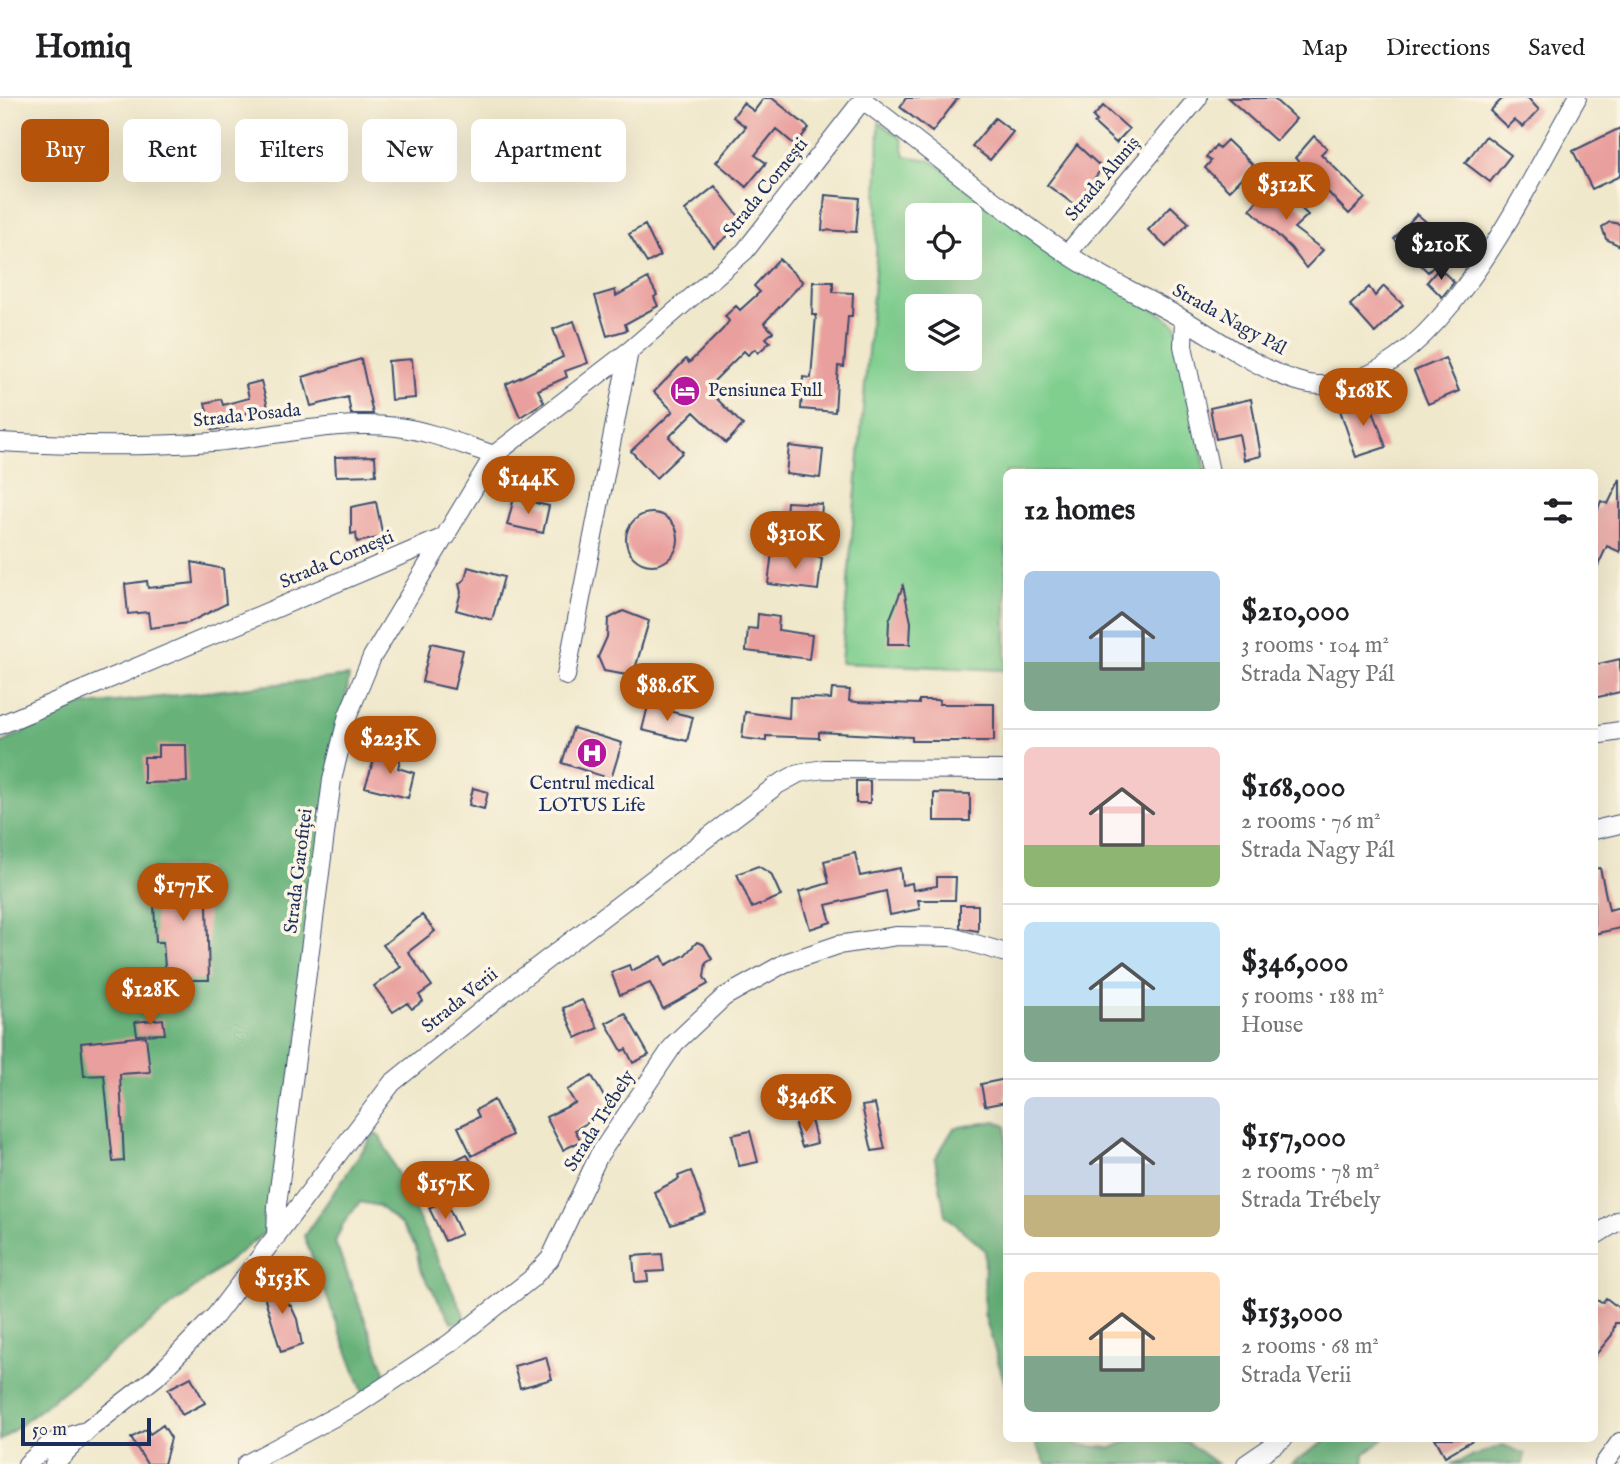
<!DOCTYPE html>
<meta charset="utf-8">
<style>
:root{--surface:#fff;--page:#f6f6f6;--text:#202124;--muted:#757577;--line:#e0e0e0;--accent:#b45309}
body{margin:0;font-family:"IM FELL English",serif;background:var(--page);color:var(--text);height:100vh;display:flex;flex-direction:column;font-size:26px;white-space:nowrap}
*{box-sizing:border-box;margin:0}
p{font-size:23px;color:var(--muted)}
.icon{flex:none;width:38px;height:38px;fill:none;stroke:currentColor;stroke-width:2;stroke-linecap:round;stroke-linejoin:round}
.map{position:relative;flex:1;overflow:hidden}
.drawer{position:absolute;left:1003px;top:371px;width:595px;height:973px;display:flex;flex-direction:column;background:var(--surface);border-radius:10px;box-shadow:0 7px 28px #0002}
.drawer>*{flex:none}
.hud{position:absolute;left:21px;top:21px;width:665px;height:63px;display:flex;gap:14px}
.controls{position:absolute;left:905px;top:105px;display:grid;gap:14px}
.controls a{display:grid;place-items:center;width:77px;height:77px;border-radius:10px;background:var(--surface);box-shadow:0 7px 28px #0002;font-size:35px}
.scale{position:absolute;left:21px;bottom:18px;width:130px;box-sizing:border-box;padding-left:7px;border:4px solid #1b2f5e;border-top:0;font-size:19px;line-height:24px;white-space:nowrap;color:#1b2f5e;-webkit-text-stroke:5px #fcf5e5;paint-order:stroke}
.price{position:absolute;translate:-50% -60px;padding:0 16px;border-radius:24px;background:var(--accent);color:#fff;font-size:23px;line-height:46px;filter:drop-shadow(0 2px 4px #0008)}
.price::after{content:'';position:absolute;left:50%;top:42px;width:21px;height:16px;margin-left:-10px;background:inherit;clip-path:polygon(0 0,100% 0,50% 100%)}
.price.selected{background:#222;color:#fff}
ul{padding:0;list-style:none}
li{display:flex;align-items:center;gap:21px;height:175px;padding:0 21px}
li+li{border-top:2px solid var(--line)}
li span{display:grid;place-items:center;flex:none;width:196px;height:140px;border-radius:10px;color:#555}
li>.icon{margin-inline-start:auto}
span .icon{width:84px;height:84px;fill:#fffc;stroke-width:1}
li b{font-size:30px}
h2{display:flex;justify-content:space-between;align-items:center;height:84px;padding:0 21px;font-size:30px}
.tag{padding:0 24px;border-radius:10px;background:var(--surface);box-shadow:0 7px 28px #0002;font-size:24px;line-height:63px}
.tag.selected{background:var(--accent);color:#fff}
header{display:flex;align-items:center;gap:42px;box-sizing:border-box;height:98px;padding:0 35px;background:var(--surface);border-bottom:2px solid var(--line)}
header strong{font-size:33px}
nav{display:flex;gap:38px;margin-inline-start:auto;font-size:24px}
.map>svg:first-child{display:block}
</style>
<header>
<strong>Homiq</strong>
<nav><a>Map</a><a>Directions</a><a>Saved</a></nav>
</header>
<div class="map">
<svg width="1620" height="1366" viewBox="0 0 1620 1366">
<rect width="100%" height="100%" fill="#fcf5e5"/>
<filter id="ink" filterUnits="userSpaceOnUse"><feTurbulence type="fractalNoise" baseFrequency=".0143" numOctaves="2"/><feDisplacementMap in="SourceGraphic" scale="14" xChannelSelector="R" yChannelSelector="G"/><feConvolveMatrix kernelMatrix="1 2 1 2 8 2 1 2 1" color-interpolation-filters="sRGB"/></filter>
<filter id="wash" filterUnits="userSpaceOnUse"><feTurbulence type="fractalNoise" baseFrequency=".00686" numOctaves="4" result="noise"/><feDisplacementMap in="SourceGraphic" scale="28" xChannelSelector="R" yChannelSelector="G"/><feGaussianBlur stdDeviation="1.57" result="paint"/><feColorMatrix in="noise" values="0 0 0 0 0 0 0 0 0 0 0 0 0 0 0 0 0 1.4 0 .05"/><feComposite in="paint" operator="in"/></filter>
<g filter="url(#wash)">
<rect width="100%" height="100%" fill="#f0e8cb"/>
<path fill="#80cf8f" stroke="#4e7f76" stroke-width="2" fill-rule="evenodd" d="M879,24L901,40L905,58L930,62L1176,226L1206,374H1006V663H1003L1005,572L841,565L876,161ZM917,117H970V170H917ZM917,208H970V261H917Z"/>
<path fill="#68b27a" stroke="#42706c" stroke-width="2" d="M349,578L272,1129L0,1343V646L71,609Z
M996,1023L1006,1028V1290L984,1215L985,1152L945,1117L935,1061L954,1030Z
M374,1036L380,1038L467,1223L452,1225L420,1171L416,1149L401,1127L379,1108L360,1104L343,1126L335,1144L386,1276L385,1285L365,1300L304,1138Z
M1330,1340H1384V1341L1365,1356L1364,1366H1291Z
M1033,1341H1072L1077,1347L1112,1350L1133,1341H1174L1187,1344L1217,1366H1046Z
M1503,1347L1525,1356L1523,1366H1451Z"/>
<g id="blocks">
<path fill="#e99f9d" d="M764,0H772L809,30L795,47L776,31L755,57L766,65L746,89L716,64L746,29L733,19L743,5L754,13Z
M906,0H958L932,34L900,9Z
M1228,0H1273L1296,21L1276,43Z
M1503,0H1528L1539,12L1523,29L1514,22L1507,29L1490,13Z
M1103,8L1129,31L1116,45L1094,25L1097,23L1093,19Z
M995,20L1013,34L990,62L972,48Z
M1620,30V78L1592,91L1573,53Z
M1314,38L1327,50L1321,56L1365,100L1349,116L1295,60Z
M1486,38L1511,57L1490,84L1465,65Z
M1227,42L1253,67L1229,93L1205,70L1211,63L1206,59L1216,47L1219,50Z
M1077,47L1102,70L1075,107L1047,87Z
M1273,84L1308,117L1294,130L1323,152L1306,170L1291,150L1250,111Z
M715,88L744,125L714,149L685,112Z
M825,97L859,100L856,134L822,132Z
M1171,108L1189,125L1166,149L1148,132Z
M1417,116L1454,148L1428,174L1394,141Z
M1610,124L1620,126V148L1606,141L1602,129Z
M645,127L660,158L647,165L629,136Z
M779,161L803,184L764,225L773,234L766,240L770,244L758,255L755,251L748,257L744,253L711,286L717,291L712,296L743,327L726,345L694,314L669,339L683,354L656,380L631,353L673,313L654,294L686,261L689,265L723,231L729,223L725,218L736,208L740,212L760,194L754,188Z
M1439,170L1454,184L1442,199L1427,184Z
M648,180L657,197L654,199L658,208L625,226L627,232L607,238L595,198L615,192L616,198Z
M813,184H833V194L853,195L852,218H848L844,269L838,268L835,314L801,311L803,279L811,280L816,217H812Z
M1384,188L1403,207L1375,235L1350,207L1369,189L1375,198Z
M574,223L588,265L565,273L567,279L538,292L544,304L520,319L506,286L563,259L553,231Z
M1445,260L1459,293L1428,306L1414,273Z
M361,261L373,316H351L348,299L311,308L303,279Z
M412,261L415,300L391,302L388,263Z
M261,283L268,309L226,321L228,329L212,332L205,305L221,301L223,307L249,300L246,287Z
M1251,301L1261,358L1244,362L1239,336L1216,341L1210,310Z
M1369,301L1386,349L1356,359L1340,312Z
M789,348L823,352L820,380L786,376Z
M375,358L376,377L336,378L335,359Z
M1620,381V454L1607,448L1594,476V409L1598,411L1601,403L1608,406Z
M514,400L549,408L543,435L507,427Z
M376,404L383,439L357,444L356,435L351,436V409Z
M787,404L822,406L820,433L785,431Z
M626 441a26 26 0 1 1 52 0a26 26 0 1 1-52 0Z
M772,454L822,460L818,492L768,486Z
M192,464L223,471L226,506L188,525L150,530L148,514L128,516L125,486L147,483L148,490L194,485Z
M468,469L504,479L492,522L456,512L461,494L459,486L465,481Z
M903,488L911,524L910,546H888L889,523Z
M623,513L649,523L633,578L604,573L598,559L607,539L608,521Z
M758,516L779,519L778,532L812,537L809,561L746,553L748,530L757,531Z
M431,545L463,552L454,591L422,584Z
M1620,561V594L1594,600V567Z
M832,591L850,592L849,603L857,604L919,606V602H940L939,606H994V643H912V639L819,634V640L766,638V643L742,640L745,614L789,620L790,599L831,601Z
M648,608L693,619L687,643L642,632Z
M573,630L622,645L611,681L562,665Z
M158,647H186L187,684L144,685V659H158Z
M377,653L401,658L398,670L414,675L408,700L365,689Z
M856,683H870V705H856Z
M473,690L488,694L484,711L469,707Z
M934,695L970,696V723H934Z
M855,755L860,778L900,770L902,787L912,785L913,792L937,788V779H956L955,802H918L920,811L890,817L886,793L826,807L831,824L810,831L799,794L829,785L824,763Z
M758,768L771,776L781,798L752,810L737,776Z
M159,770H206L209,882H166L163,844H156L154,807L160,805Z
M1600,770L1609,812L1620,809V830L1594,836V771Z
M960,807H978V833L960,830Z
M422,817L435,833L408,854L432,888L419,897L423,903L412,911L407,905L393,914L374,888L401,869L383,847Z
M697,844L704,847L712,861L706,865L704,879L708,886L663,911L650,885L620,897L611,874L629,867L631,873L662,858L666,867L685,857Z
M582,902L598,930L576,940L563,910Z
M625,915L649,957L633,965L626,951L622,953L606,925Z
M163,921L165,936L137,937L135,924Z
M146,938L150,974L120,976L124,1063L113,1064L104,977L84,978L81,945Z
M592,978L611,1011L575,1032L581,1043L563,1052L546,1019L575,1005L567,992Z
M1006,981V1004L985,1008L981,986Z
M494,1002L512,1037L472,1058L458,1029L479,1019L476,1012Z
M875,1006L885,1051L872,1053L862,1008Z
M811,1022L817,1045L802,1049L795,1027Z
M750,1033L758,1064L739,1068L732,1037Z
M467,1056L479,1079L453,1096L439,1070Z
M691,1073L706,1115L671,1127L654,1094L679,1081L678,1078Z
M445,1102L461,1136L445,1143L429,1110Z
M662,1156L664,1173L647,1174L648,1183L635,1184L633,1158Z
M277,1178L284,1203L291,1208L297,1221L302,1247L281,1254L262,1191L266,1181Z
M1606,1200L1619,1210L1620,1225H1615L1612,1237L1594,1259V1202L1603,1204Z
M546,1259L552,1281L520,1290L514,1268Z
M191,1279L205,1305L182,1317L168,1291Z
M163,1327L171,1340L164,1366H147L131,1340L147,1331L150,1336Z
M1435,1340H1476L1445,1358Z"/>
</g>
</g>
<g filter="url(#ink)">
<use href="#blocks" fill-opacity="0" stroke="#3b4b6e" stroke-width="2"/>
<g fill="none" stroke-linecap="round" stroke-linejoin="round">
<g stroke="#3b4b6e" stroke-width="20">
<path id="minor" d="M863,2C931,53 996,108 1066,155C1102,180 1143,198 1181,220C1218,241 1256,270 1297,283C1316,289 1336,288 1355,282C1453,250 1528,85 1577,0
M1067,156L1198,0
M1184,222L1183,248L1210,374
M0,344C71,348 142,349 212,344C273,339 337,321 397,329C430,333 463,347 494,357
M566,578L629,253
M0,627L447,438
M1594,637L1620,633
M1594,732L1620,726
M1594,1138L1620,1122
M276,1139L277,1107L332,682L348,617L372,559L494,357L629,253L745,153L864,0
M27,1366L51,1345L82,1334
M54,1366L89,1331L156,1279L216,1217L392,985L512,888L777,687L799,675L824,671L1006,672
M246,1366L355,1308L450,1245L531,1181L550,1161L599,1057L675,945L724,899L785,865L838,847L897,838L952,839L1006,855
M1246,1366L1284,1340
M1604,1366L1620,1344"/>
</g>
<use href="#minor" stroke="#fff" stroke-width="18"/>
</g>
</g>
<defs>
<g id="hotel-disc" transform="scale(1.575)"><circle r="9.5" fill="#b5179e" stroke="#fcf5e5"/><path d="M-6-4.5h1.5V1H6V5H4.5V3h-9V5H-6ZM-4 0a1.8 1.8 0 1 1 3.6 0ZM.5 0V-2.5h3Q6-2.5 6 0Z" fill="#fff"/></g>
<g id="hospital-disc" transform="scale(1.575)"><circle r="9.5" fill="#b5179e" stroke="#fcf5e5"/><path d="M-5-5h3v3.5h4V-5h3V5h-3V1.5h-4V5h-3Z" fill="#fff"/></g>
</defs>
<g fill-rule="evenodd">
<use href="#hotel-disc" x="685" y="293"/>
<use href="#hospital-disc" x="592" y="655"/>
</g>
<g text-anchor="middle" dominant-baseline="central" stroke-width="7" stroke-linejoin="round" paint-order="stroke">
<g font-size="19" fill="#1b2f5e" stroke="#fcf5e5">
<text transform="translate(1103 81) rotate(-50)">Strada Aluniș</text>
<text transform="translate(766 90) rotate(-51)">Strada Cornești</text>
<text transform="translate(1229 222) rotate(29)">Strada Nagy Pál</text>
<text transform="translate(247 318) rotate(-6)">Strada Posada</text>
<text transform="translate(337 462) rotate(-23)">Strada Cornești</text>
<text transform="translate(299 773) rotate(-83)">Strada Garofiței</text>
<text transform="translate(460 903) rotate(-39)">Strada Verii</text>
<text transform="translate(600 1023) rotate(-58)">Strada Trébely</text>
</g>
<g font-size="19" fill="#1b2f5e" stroke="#fcf5e5" text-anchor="start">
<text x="708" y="293">Pensiunea Full</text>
<text x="592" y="686" text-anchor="middle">Centrul medical<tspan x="592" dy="22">LOTUS Life</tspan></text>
</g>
</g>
</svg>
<div class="controls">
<a><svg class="icon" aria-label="locate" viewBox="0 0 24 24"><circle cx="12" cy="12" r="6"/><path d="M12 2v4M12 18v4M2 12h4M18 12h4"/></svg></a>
<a><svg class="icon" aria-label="layers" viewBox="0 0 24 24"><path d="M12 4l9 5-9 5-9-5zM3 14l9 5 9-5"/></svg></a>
</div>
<div class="scale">50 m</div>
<b class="price" style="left:1286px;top:124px">$312K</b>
<b class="price selected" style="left:1441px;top:184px">$210K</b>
<b class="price" style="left:1363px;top:330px">$168K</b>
<b class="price" style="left:528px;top:418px">$144K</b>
<b class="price" style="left:795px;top:473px">$310K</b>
<b class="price" style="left:667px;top:625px">$88.6K</b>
<b class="price" style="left:390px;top:678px">$223K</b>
<b class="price" style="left:183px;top:825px">$177K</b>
<b class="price" style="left:150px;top:929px">$128K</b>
<b class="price" style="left:806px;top:1036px">$346K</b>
<b class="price" style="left:445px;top:1123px">$157K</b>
<b class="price" style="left:282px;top:1218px">$153K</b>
<div class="hud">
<a class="tag selected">Buy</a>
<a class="tag">Rent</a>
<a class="tag">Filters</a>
<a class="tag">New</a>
<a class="tag">Apartment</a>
</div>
<section class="drawer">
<h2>12 homes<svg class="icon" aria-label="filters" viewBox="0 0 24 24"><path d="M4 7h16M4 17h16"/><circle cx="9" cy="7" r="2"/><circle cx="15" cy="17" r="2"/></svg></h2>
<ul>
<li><span style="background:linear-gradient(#a9c7e8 65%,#7fa58c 0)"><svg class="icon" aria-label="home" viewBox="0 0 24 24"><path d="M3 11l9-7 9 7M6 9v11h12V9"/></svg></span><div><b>$210,000</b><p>3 rooms · 104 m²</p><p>Strada Nagy Pál</p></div></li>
<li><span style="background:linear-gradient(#f6c9c9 70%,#8fb573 0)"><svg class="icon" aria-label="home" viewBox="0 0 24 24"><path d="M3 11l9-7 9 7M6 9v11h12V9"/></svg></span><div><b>$168,000</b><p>2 rooms · 76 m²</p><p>Strada Nagy Pál</p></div></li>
<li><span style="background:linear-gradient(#bfe0f5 60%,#7fa58c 0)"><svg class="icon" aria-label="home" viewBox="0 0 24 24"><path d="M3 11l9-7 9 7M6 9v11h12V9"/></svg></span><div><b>$346,000</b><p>5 rooms · 188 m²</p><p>House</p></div></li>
<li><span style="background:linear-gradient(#c9d6e8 70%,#c2b280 0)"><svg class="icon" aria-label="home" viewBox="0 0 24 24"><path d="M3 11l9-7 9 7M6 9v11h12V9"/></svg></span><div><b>$157,000</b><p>2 rooms · 78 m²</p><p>Strada Trébely</p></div></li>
<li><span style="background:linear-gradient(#ffd9b3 60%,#7fa58c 0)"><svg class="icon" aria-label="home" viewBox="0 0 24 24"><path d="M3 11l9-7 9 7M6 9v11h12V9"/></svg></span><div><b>$153,000</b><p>2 rooms · 68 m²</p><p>Strada Verii</p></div></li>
</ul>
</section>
</div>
